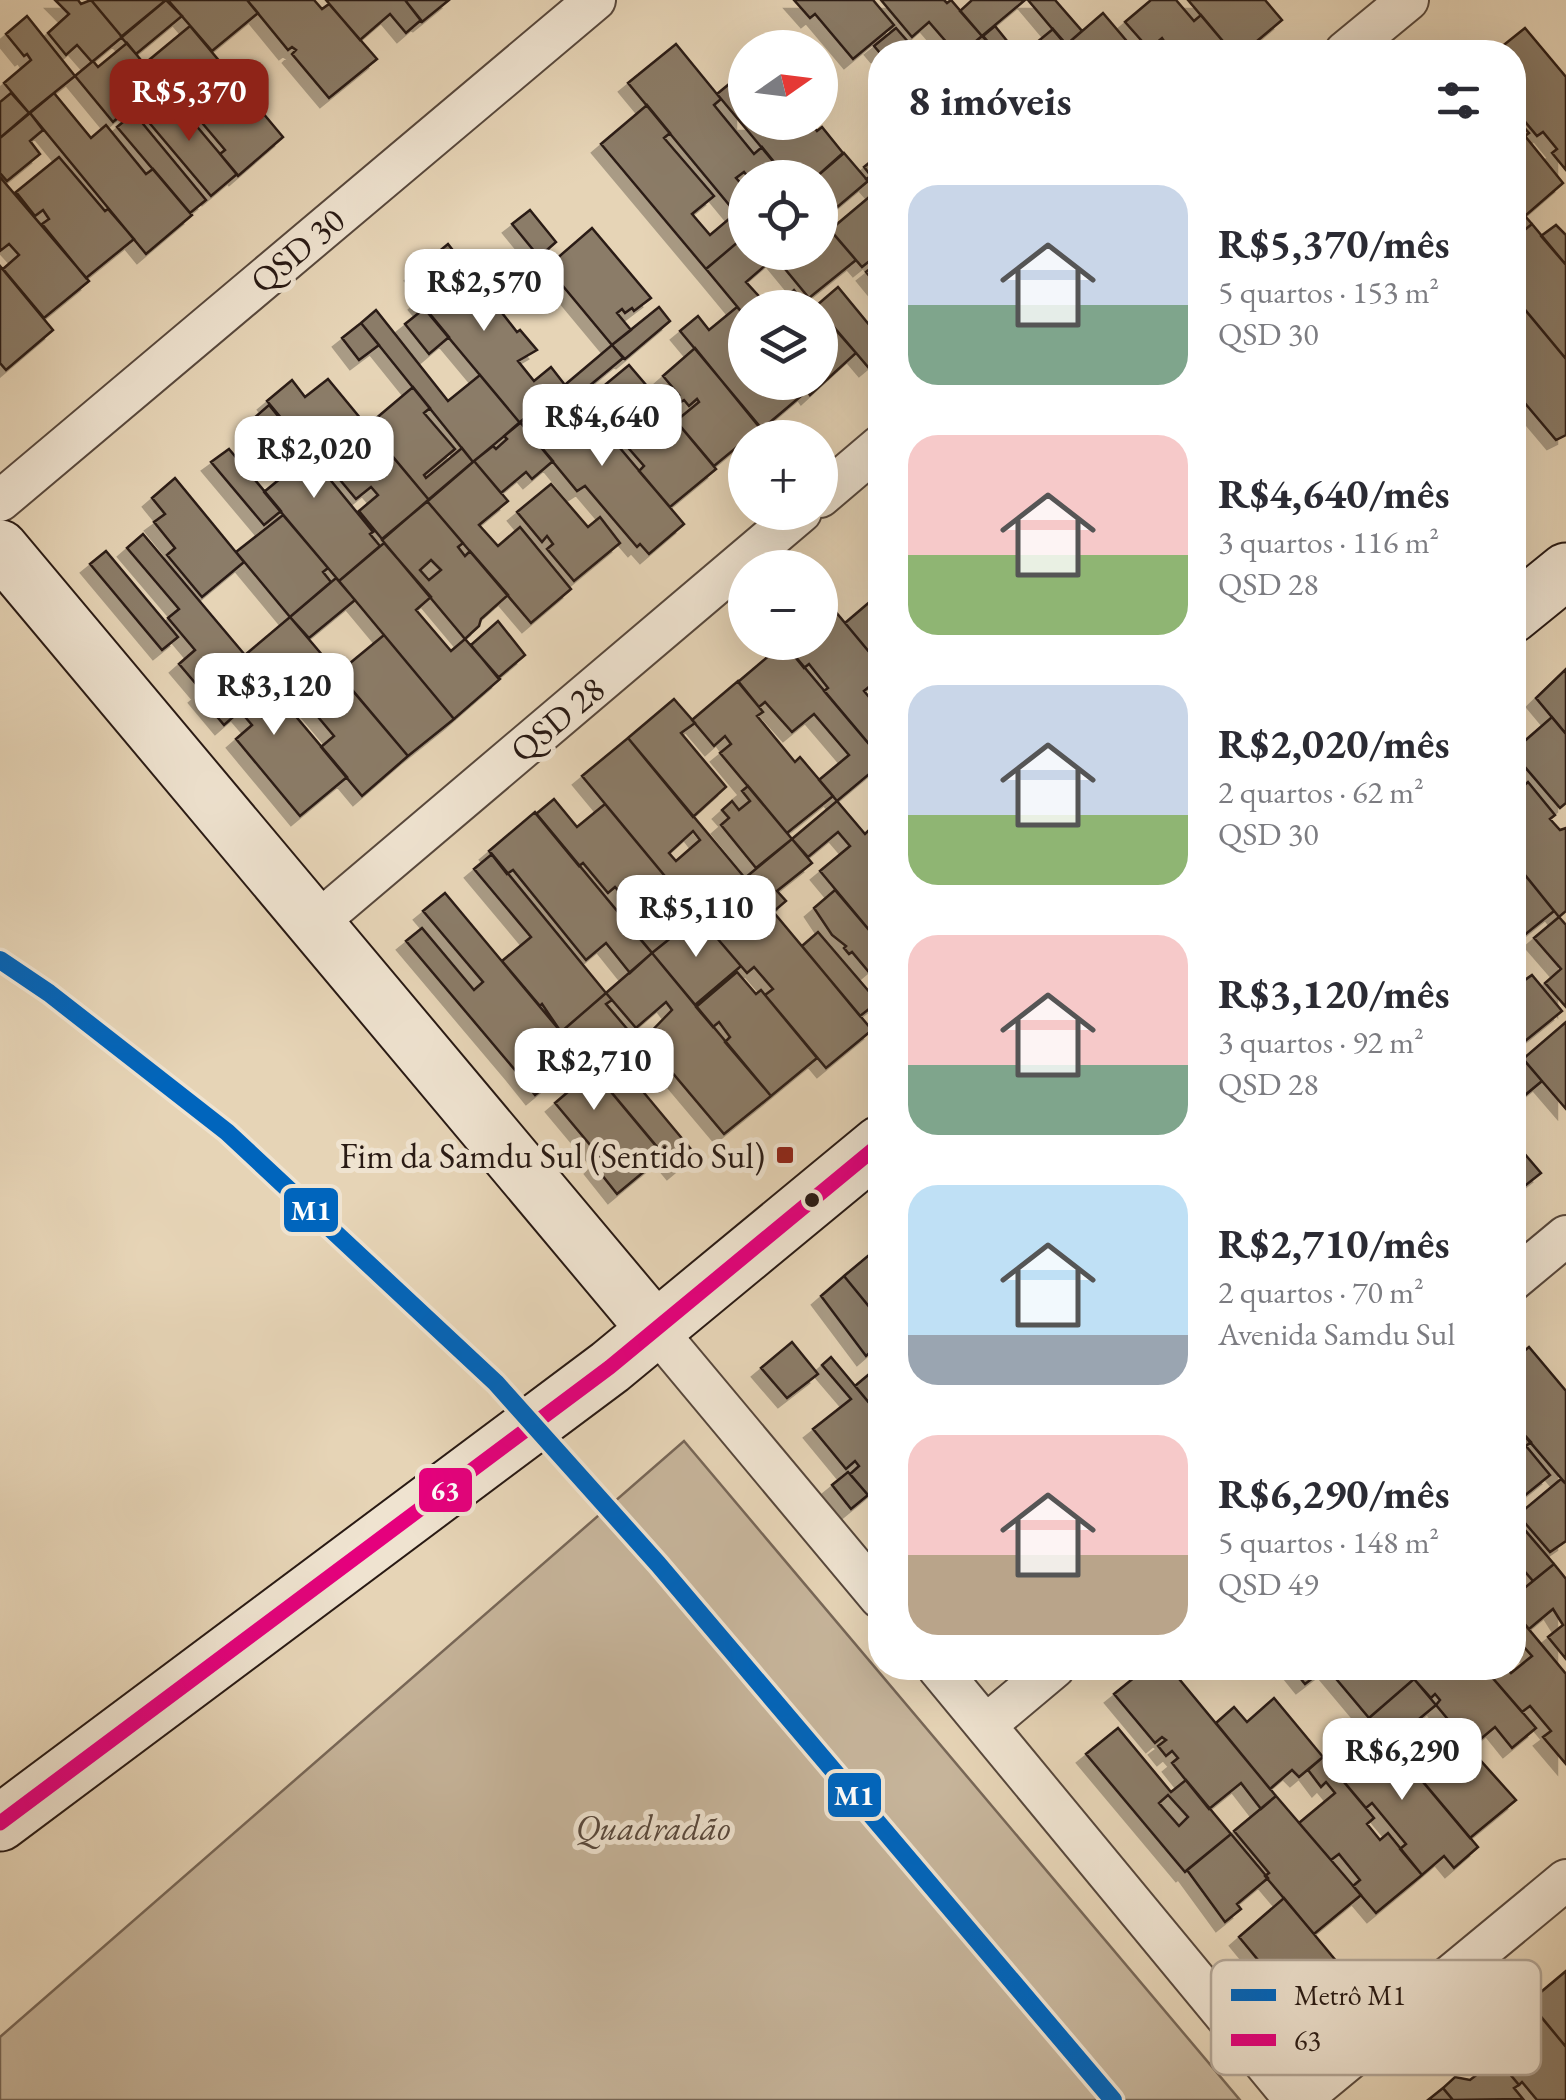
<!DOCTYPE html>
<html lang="pt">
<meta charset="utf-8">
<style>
:root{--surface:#fff;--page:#f2f2f3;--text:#2b2b33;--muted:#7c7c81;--accent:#8f2418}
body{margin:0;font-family:"EB Garamond",serif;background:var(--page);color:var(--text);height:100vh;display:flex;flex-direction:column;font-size:38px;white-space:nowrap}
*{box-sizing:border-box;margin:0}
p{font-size:32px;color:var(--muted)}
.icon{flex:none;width:55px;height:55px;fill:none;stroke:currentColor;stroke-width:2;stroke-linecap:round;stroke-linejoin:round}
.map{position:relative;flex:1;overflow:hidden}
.sheet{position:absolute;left:868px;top:40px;width:658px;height:1640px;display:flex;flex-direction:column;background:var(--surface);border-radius:40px;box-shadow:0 10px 40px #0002}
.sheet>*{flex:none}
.needle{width:65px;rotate:76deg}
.fabs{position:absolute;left:728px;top:30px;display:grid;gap:20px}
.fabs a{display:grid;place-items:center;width:110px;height:110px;border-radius:50%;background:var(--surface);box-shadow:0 10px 40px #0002;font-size:50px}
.price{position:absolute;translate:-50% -85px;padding:0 22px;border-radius:20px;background:#fff;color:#222;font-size:32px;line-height:65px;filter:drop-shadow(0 2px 5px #0008)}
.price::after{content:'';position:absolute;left:50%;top:60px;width:30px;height:22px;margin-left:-15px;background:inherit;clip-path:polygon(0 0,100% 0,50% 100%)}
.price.on{background:var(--accent);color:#fff}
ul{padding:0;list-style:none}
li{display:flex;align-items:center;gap:30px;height:250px;padding:0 40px}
li span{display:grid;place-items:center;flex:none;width:280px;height:200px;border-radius:30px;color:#555}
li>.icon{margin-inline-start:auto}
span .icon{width:120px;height:120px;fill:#fffc;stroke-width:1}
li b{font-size:42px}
h2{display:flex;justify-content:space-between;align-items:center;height:120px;padding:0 40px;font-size:42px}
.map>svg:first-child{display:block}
</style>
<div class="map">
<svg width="1566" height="2100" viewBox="0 0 1566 2100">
<defs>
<filter id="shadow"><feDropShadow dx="-9" dy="9" stdDeviation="0" flood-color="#0004"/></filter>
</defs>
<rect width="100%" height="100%" fill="#e6d4b6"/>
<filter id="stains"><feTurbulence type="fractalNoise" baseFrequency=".002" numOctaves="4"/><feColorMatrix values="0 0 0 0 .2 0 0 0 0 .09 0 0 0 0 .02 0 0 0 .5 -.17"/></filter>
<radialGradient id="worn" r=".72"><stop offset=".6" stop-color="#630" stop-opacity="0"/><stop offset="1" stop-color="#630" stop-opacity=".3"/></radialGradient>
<path fill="#c6b49a" stroke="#786757" stroke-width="2.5" d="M684,1441L1240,2100H0V2037Z"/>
<path fill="#8b7b68" stroke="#291a14" stroke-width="2.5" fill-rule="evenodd" filter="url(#shadow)" d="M55,0H78L81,4L91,0L122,37L92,62L77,45L66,55L48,33L69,14Z
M91,0H166L122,37Z
M166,0L182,16L136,54L121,37Z
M168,0H247L258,13L212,51Z
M247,0H314L322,9L329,4L377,59L329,98L292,54L296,50L292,47L288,50Z
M326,0H405L421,20L406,33L390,14L360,40Z
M405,0H449L422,22Z
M794,0H873L894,25L853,59L815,14L810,18Z
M881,0H944L947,3L951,0L982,36L963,52H955L929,22L912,37Z
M972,0H1025L982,36L960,11Z
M1028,0H1055L1082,31L1066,45Z
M1151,0H1176L1194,21L1201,15L1232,52H1156L1166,44L1162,38L1149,49L1125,22Z
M1188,0H1265L1282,20L1244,52H1232Z
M1103,13L1136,52H1073L1066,45Z
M27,16L75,76L29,113L4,83L31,60L27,54L24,56L6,34Z
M190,26L283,137L238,176L220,154L225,150L149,60Z
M995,26L1016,52H1021H997L983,36Z
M896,28L917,52L880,53L874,46Z
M1525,28L1566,77V170L1552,153L1557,149L1543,132L1537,136L1516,111L1521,106L1512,95V52H1495Z
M1053,29L1073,52H1025Z
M982,36L997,52H963Z
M127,43L159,82L113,122L75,76L93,61L98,67Z
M676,44L721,99L714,105L754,154L762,147L787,178H749L744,172L736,178L745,188V224L628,83Z
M745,71V122H810L817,131L822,127L843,153L815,178H787L717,94Z
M167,91L237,174L211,196L141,113Z
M11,93L29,113L0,138V102Z
M54,93L91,138L106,125L146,174L153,169L192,215L146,254L30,113Z
M647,105L670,133L664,138L714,196L692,214L710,235L736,213L745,224V236L706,269L601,144Z
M30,113L43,130L30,141L40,154L7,181L0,173V138Z
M134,113L206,200L190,213L117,127Z
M1512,114L1529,133L1525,136L1563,183L1525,216L1512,201Z
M844,153L868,181L822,220L820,178H815Z
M880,154V195L866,179L871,176L864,167Z
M59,157L105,211L108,209L134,239L86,278L42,224L49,219L43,210L35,216L16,192Z
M0,177L89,281L44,318L3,269L19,255L9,244L0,251Z
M868,198L880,211V289L866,272L876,264L872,259L862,267L830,230Z
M1512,201L1532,224L1512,240Z
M530,210L556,242L539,257L512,224Z
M820,218L856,260L809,298L771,252H820Z
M1532,224L1566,265V359L1512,294V240Z
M1556,225L1566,235V265L1541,236Z
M592,228L651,298L634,311L632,308L625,313L622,309L617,313L631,330L612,345L547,267Z
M745,236V252H771L775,257L746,282L768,306L773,302L779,303L794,290L808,308H745V316L706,269Z
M448,244L517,332L520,330L537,350L518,361L534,381L551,367L565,385L520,423L418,301L430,291L414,272Z
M0,266L53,330L6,370L0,363Z
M838,287L880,338V357L868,367L816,306Z
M1512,294L1566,359V435L1556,440L1512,388Z
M659,307L670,321L625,359L612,345Z
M737,307L745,316V382H801L807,391L762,429L680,331L698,316L709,330Z
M425,308L449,337L429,354L405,324Z
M376,310L448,401L480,375L520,423L473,462L361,323Z
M361,323L379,345L359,360L342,338Z
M820,325L827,333L834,328L856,353L810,395L801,382H820Z
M612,345L623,358L588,387L594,394L629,365L658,399L653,404L665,419L670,414L716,469L670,507L639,471L644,466L617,435L613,439L566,384Z
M695,348L760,428L714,466L676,421L699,402L697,399L689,406L684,400L679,403L675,398L679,395L663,376Z
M328,379L384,447L362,467L372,479L394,458L429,500L382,539L359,511L378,495L371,487L356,499L315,450L320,446L316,442L307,449L267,401L292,380L305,397Z
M566,384L684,524L649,554L640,544L637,547L585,486L577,491L520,422L541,405L547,413L555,406L549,399Z
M413,387L430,408L424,413L455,449L424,475L426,478L462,448L473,462L429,500L367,426Z
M269,405L373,532L370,534L380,546L339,581L264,492L293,468L288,462L281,469L252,435L260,428L253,419Z
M520,422L553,461L532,479L526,472L501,493L474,461L493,446L496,449L507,439L504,436Z
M229,449L281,511L264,525L211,462Z
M474,461L508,501L479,525L498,546L520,527L571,589L531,623L427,501Z
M175,478L244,562L202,597L167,555L175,548L154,522L165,514L152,498Z
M551,484L588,527L600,517L620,543L574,581L547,549L553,544L547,536L542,542L517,512Z
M427,501L463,543L458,547L465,556L470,551L508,595L481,619L479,626L465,639L382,540ZM431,560L441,570L429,580L420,570Z
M283,515L328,568L323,572L331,582L290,617L236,552Z
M143,534L245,655L202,691L179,664L195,650L168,618L179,609L127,548Z
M384,543L431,597L416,610L451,651L465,639L500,679L454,719L339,581Z
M106,551L178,637L162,650L90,564Z
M336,578L355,600L309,638L290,617Z
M820,593L880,665V678L864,691L880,710V728L876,731L880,735V757L824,691L828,688L809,664L804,668L783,642H820Z
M879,594L880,595V665L845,623Z
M290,617L408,756L362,796L321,747L334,736L288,681L300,670L290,658L265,679L245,655Z
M498,621L525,655L498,678L471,645Z
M384,635L454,719L408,756L338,673Z
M784,643L880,757V765L837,801L819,780L849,755L814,714L792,732L765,702L759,707L738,682Z
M245,655L271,686L250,704L262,717L282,700L347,777L300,816L236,739L252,725L240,711L224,725L198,694Z
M1566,669V734L1536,698Z
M738,681L763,712L757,716L795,762L800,757L833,796L787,833L720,753L731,744L725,736L714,746L692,720Z
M674,699L695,723L681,733L726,787L693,817L628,738Z
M1552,717L1566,734V803L1560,808L1512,752Z
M628,738L745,878L698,916L582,776ZM693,831L700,840L676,861L669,853Z
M1512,778L1521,788L1528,782L1555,815L1550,819L1560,830L1566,828V911L1559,917L1513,860L1523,853L1516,844L1512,847Z
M748,786L792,839L756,868L721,825L729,818L722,810L732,801L739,810L750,801L742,791Z
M554,799L577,827L605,804L698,916L652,953L629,926L661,901L655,896L647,905L642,898L632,906L615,887L608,893L583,863L579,866L536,814Z
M837,801L865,834L869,830L880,842V943L820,871L850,846L838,832L808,857L792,839Z
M535,812L652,953L630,973L606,943L586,960L513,870L507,874L489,851Z
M792,839L812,863L777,891L786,901L773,912L745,878Z
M492,854L606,993L561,1032L542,1004L540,1006L502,961L531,937L474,869Z
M1512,859L1554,911L1512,945Z
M745,878L872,1030L826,1068L765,995L773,989L754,967L747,973L698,916Z
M835,890L880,943V961L868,971L852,952L849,954L844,948L846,946L832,935L814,908Z
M445,893L561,1032L515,1070L406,941L422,928L474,990L483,982L423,911Z
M698,916L741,966L695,1005L652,953Z
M1559,917L1566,925V1007L1545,983L1561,969L1534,938Z
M818,932L878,1002L860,1016L802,946Z
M652,953L771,1096L724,1134L644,1039L672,1010L666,1002L636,1028L606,993Z
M737,972L756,994L761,990L765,995L817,1058L771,1096L725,1042L730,1037L719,1022L713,1027L696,1007Z
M1532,975L1562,1011L1519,1046L1512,1038V989Z
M606,993L612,1000L606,1004L634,1037L639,1032L667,1065L640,1088L695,1154L676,1170L561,1032Z
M1566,1022V1109L1523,1059Z
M561,1032L664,1155L617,1194L594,1165L601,1158L555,1103L576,1085L564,1071L535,1095L515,1070Z
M1512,1046L1542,1081L1512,1106Z
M1512,1139L1541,1173L1512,1196Z
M880,1246V1320L844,1276Z
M844,1276L880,1320V1344L866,1356L821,1296Z
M792,1342L818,1374L787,1398L761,1368Z
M1529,1347L1566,1391V1484L1512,1421V1361Z
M831,1357L880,1416V1485L868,1495L850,1474L859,1466L855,1461L846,1469L813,1429L851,1399L822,1365Z
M880,1365V1416L855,1386Z
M1512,1421L1531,1442L1526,1446L1550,1475L1512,1506Z
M848,1472L868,1495L851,1509L832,1485Z
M1561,1479L1566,1484V1541L1550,1552L1518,1515Z
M1512,1515L1554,1564L1533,1581L1512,1557Z
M1554,1564L1566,1579V1659L1548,1637L1563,1625L1553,1609L1529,1629L1512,1609V1598Z
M1512,1609L1566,1674V1764L1543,1737L1551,1731L1530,1706L1522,1712L1484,1668H1506L1511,1673L1532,1656L1512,1634Z
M1146,1668H1170L1276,1796L1261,1809L1241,1783L1209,1809L1172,1763L1178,1758L1172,1751L1166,1756L1158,1746L1166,1740L1162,1737L1155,1743L1114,1694Z
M1292,1668H1326L1305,1684Z
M1327,1668H1355L1363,1677L1375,1668H1405L1414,1679L1369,1718Z
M1429,1668H1484L1536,1728L1512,1748L1495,1727L1471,1747L1436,1705L1440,1700L1435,1694L1431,1698L1414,1679Z
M1414,1679L1436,1705L1390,1743L1369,1718Z
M1274,1698L1323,1757L1299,1777L1292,1770L1270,1789L1216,1723L1234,1707L1247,1722Z
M1369,1718L1382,1733L1351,1759L1367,1777L1398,1752L1478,1847L1454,1868L1444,1856L1422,1875L1400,1849L1406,1844L1372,1803L1366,1808L1323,1757Z
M1446,1722L1516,1800L1470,1838L1402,1757Z
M1118,1728L1171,1792L1186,1780L1231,1834L1185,1872L1086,1754ZM1168,1795L1188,1817L1179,1826L1159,1803Z
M1323,1757L1374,1818L1367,1824L1380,1840L1388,1833L1422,1875L1376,1913L1353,1886L1360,1880L1339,1854L1331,1860L1299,1823L1335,1793L1326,1782L1321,1787L1308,1770Z
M1276,1796L1361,1895L1314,1934L1265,1876L1269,1873L1234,1831Z
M1231,1834L1268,1878L1237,1904L1241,1909L1225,1922L1187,1870Z
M1284,1898L1347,1974L1301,2012L1239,1937Z
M1566,1971V2047L1529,2002Z
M1523,1995L1566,2047V2100H1537L1522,2082L1519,2085L1476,2034Z
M1493,2054L1519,2085L1514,2088L1523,2099L1453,2100L1443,2088L1455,2077L1470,2080L1488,2066L1484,2061Z
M1443,2088L1453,2100H1428Z"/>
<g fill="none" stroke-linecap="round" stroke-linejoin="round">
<g stroke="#58483c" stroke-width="44">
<path id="street" d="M1345,52L1408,0
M820,497L880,446
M0,501L595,0
M314,925L801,512
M1512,1281L1566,1236
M656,1330L880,1598
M938,1668L1295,2100
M986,1725L1054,1668
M1300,2100L1566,1880"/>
</g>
<g stroke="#291a14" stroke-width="59">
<path id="secondary" d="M0,548L656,1330
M1512,615L1566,571
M0,1823L610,1367L880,1144"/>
</g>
<use href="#street" stroke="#efe3d0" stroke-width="40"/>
<use href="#secondary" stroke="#efe3d0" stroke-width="55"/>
<g stroke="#efe3d0" stroke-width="22">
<path id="bus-1" d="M0,1823L610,1367L880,1144"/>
</g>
<use href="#bus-1" stroke="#e5007d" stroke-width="15"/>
<g stroke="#efe3d0" stroke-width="25">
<path id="metro-1" d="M0,960L49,993L227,1132L496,1383L658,1564L1113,2100"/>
</g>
<use href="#metro-1" stroke="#0065bd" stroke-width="18"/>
</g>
<rect fill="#8f2418" stroke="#efe3d0" stroke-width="4" x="775" y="1145" width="20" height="20" rx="5"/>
<circle fill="#291a14" stroke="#efe3d0" stroke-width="4" cx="812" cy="1200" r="9"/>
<g text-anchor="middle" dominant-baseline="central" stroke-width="10" stroke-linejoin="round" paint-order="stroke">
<g font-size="35" fill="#291a14" stroke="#efe3d0">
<text transform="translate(297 250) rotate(-40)">QSD 30</text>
<text transform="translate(557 719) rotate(-40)">QSD 28</text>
</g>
<g font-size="35" fill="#291a14" stroke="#efe3d0" text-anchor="end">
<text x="765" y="1155">Fim da Samdu Sul (Sentido Sul)</text>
</g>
<g font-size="35" font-style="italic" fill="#58483c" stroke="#efe3d0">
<text x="653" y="1827">Quadradão</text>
</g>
</g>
<rect x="1211" y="1960" width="330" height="115" rx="15" fill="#efe3d0" stroke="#b4a798" stroke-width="2.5"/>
<rect x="1231" y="1989" width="45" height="12" fill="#0065bd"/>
<rect x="1231" y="2034" width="45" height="12" fill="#e5007d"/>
<g font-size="28" fill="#291a14">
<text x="1294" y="2005">Metrô M1</text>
<text x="1294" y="2050">63</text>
</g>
<g stroke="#efe3d0" stroke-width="4">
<rect x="282" y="1186" width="58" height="48" rx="10" fill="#0065bd"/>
<rect x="417" y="1466" width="57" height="48" rx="10" fill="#e5007d"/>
<rect x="826" y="1771" width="57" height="48" rx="10" fill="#0065bd"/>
</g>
<g font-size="28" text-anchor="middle" font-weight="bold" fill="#fff">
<text x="311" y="1220">M1</text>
<text x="445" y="1500">63</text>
<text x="854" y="1805">M1</text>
</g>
<rect width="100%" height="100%" filter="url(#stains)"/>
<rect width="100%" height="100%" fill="url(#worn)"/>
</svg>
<div class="fabs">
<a><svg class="needle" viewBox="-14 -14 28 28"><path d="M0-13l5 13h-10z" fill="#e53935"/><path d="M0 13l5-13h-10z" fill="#7c7c81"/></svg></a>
<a><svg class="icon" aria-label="locate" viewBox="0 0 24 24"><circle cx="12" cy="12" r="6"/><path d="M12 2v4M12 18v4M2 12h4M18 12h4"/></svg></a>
<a><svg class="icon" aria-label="layers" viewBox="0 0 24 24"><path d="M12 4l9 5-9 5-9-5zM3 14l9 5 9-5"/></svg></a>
<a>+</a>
<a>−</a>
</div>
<b class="price on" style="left:189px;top:144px">R$5,370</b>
<b class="price" style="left:484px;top:334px">R$2,570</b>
<b class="price" style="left:602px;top:469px">R$4,640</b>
<b class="price" style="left:314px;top:501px">R$2,020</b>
<b class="price" style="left:274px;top:738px">R$3,120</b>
<b class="price" style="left:696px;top:960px">R$5,110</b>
<b class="price" style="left:594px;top:1113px">R$2,710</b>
<b class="price" style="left:1402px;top:1803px">R$6,290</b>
<section class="sheet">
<h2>8 imóveis<svg class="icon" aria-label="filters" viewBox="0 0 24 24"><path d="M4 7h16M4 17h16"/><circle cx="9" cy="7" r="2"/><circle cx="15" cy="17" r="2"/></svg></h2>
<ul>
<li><span style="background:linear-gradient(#c9d6e8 60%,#7fa58c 0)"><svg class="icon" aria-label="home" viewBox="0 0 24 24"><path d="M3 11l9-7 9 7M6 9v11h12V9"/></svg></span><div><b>R$5,370/mês</b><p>5 quartos · 153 m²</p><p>QSD 30</p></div></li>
<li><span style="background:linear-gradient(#f6c9c9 60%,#8fb573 0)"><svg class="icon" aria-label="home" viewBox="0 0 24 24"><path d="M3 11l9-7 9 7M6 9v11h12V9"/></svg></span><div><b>R$4,640/mês</b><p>3 quartos · 116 m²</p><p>QSD 28</p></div></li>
<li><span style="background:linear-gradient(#c9d6e8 65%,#8fb573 0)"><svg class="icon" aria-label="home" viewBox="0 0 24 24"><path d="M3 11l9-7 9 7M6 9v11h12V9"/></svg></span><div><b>R$2,020/mês</b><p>2 quartos · 62 m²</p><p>QSD 30</p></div></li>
<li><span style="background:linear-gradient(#f6c9c9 65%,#7fa58c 0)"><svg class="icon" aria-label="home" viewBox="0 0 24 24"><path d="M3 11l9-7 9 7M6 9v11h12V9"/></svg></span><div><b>R$3,120/mês</b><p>3 quartos · 92 m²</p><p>QSD 28</p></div></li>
<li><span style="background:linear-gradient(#bfe0f5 75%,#9aa5b1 0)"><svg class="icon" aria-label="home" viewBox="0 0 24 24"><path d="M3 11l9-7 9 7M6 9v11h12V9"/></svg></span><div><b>R$2,710/mês</b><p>2 quartos · 70 m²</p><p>Avenida Samdu Sul</p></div></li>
<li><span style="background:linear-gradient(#f6c9c9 60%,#b9a48a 0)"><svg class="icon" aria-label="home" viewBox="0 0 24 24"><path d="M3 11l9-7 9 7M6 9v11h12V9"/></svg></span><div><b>R$6,290/mês</b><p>5 quartos · 148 m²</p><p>QSD 49</p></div></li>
</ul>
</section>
</div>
